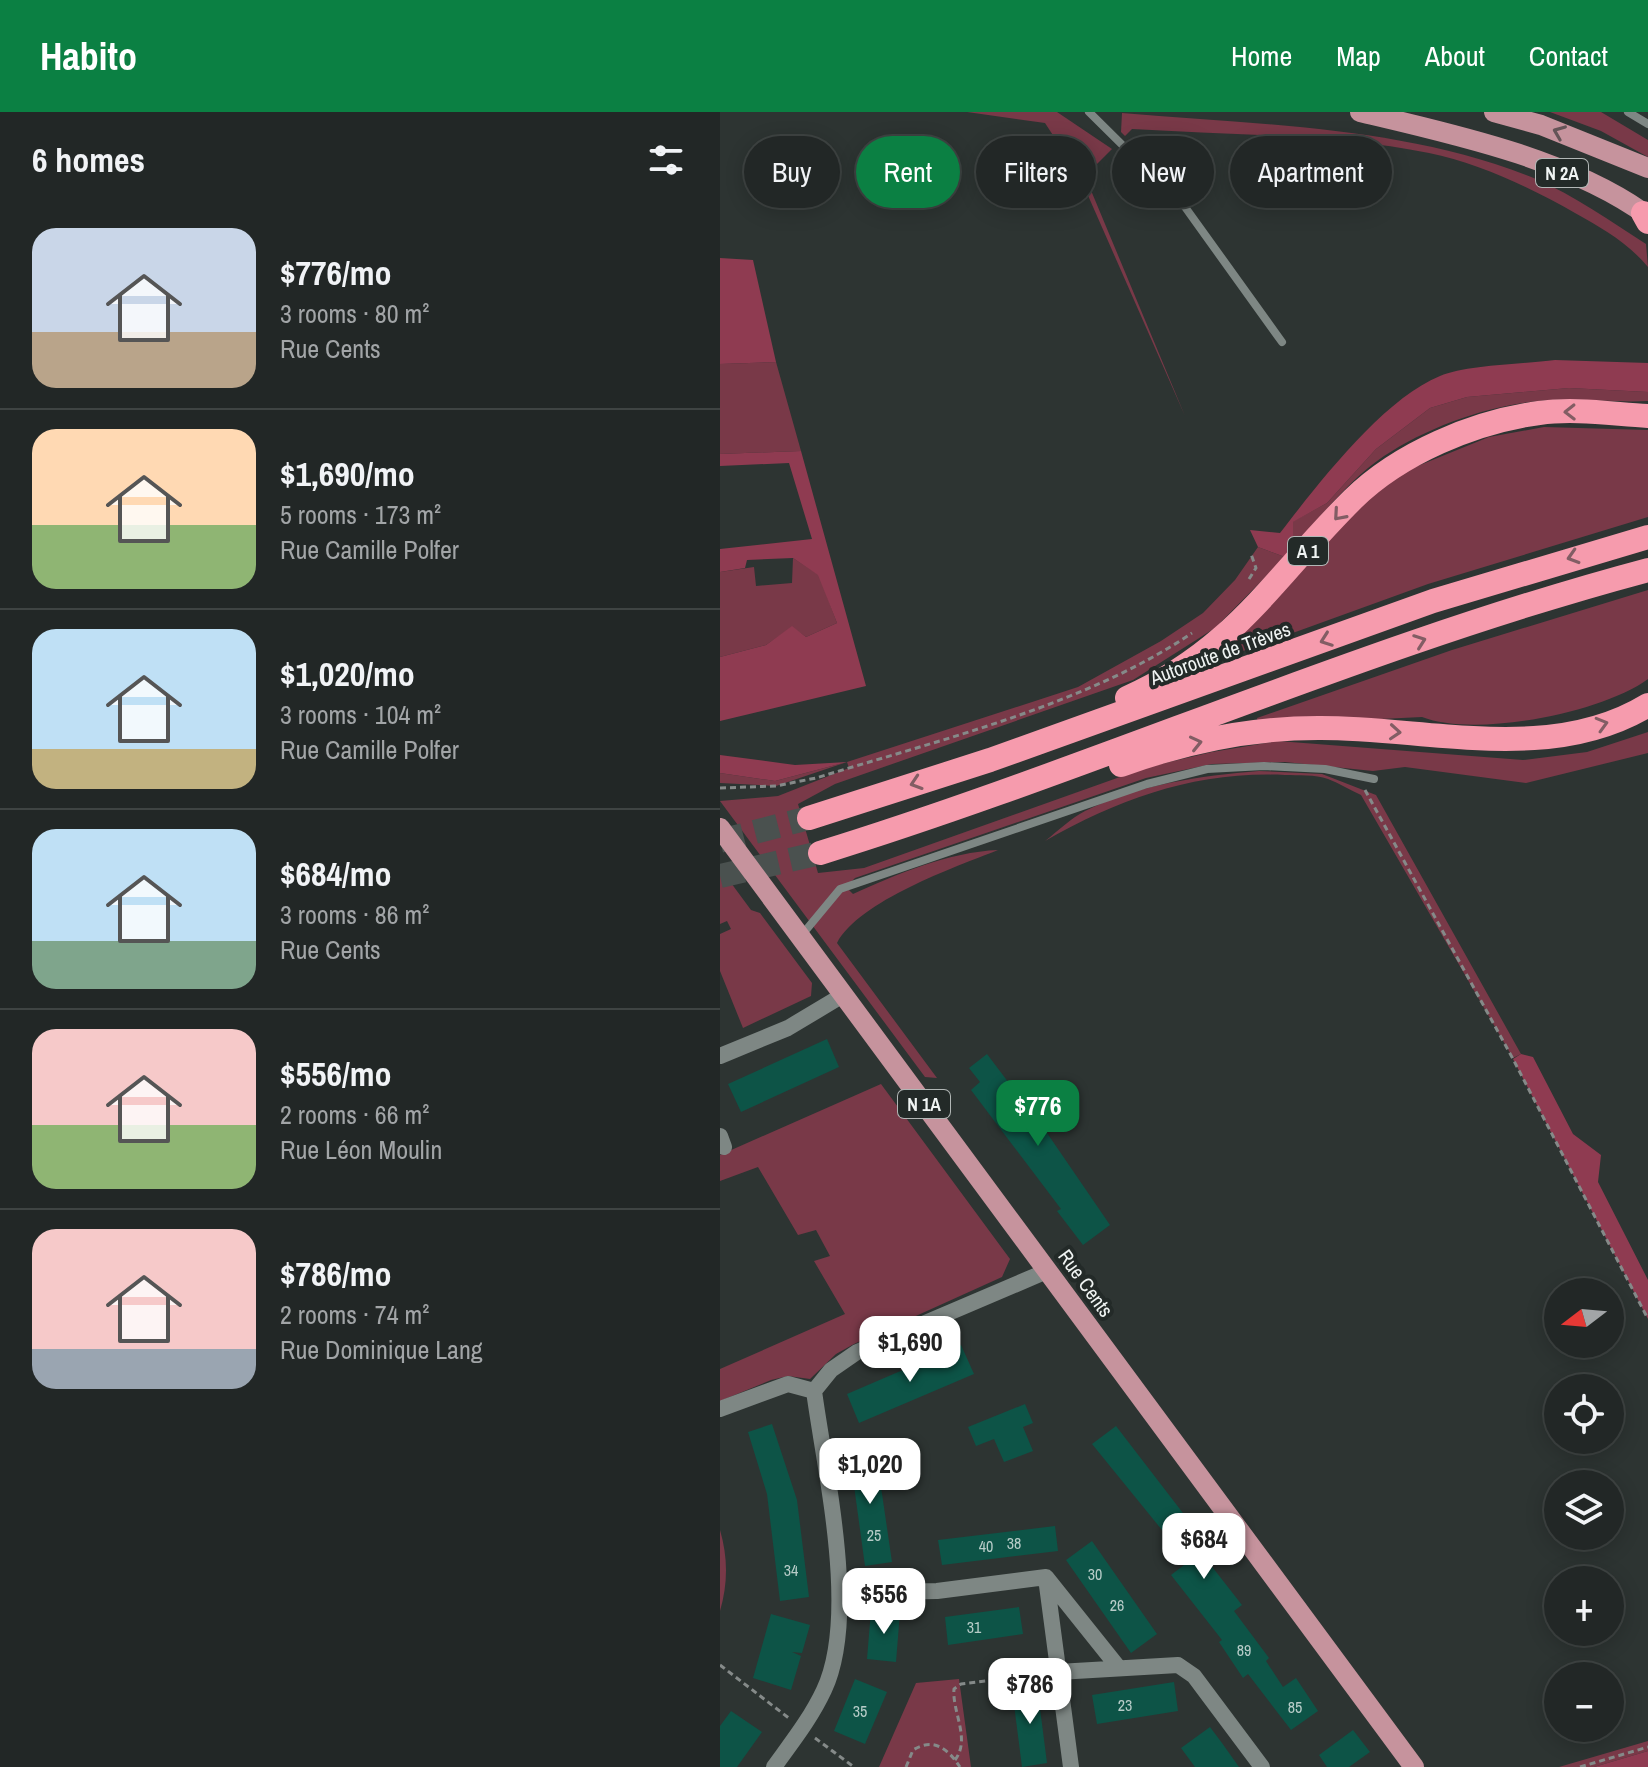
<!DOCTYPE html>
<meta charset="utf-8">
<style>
:root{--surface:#222726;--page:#2e3332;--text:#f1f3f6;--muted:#a2a5a7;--line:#3f4443;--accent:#0b8043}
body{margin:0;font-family:"Archivo Narrow",sans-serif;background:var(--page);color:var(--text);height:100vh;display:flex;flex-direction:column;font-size:30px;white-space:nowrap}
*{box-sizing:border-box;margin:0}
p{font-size:26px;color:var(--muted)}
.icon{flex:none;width:44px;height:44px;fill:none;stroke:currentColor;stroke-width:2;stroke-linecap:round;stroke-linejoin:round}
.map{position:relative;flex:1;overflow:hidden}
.details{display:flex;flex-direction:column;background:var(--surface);width:720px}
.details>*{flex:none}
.top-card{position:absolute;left:24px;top:24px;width:760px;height:72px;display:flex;gap:16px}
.needle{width:52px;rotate:254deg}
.controls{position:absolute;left:824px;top:1166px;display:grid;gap:16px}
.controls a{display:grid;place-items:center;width:80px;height:80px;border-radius:50%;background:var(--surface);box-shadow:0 4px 20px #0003,0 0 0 2px var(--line);font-size:40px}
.price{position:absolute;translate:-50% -68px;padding:0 18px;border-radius:16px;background:#fff;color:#222;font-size:26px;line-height:52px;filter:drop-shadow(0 2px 4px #0008)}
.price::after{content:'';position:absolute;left:50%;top:48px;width:24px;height:18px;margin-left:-12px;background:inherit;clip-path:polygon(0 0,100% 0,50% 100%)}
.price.selected{background:var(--accent);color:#fff}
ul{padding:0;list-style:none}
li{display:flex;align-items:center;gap:24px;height:200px;padding:0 32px}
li+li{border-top:2px solid var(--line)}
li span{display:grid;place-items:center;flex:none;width:224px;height:160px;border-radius:24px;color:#555}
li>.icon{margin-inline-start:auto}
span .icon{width:96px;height:96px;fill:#fffc;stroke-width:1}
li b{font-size:34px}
h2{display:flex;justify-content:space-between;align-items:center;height:96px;padding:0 32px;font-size:34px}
.chip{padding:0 28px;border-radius:36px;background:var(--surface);box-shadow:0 4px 20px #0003,0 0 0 2px var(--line);font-size:28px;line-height:72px}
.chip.selected{background:var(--accent);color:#fff}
header{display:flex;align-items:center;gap:48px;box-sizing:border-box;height:112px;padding:0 40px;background:var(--accent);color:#fff}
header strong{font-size:38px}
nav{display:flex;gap:44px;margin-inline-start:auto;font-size:28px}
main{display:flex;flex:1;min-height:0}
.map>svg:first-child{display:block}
</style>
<header>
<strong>Habito</strong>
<nav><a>Home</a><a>Map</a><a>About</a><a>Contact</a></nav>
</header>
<main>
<section class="details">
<h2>6 homes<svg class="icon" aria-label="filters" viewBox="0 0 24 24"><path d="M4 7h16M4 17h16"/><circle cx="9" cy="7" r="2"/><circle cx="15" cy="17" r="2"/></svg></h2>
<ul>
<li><span style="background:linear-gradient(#c9d6e8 65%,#b9a48a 0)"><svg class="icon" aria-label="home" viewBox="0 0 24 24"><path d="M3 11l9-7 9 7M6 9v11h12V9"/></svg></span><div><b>$776/mo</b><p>3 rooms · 80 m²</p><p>Rue Cents</p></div></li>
<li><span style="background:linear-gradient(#ffd9b3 60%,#8fb573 0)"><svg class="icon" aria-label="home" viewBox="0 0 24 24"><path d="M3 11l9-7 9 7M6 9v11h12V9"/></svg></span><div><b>$1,690/mo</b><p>5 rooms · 173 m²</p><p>Rue Camille Polfer</p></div></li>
<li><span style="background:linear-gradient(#bfe0f5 75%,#c2b280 0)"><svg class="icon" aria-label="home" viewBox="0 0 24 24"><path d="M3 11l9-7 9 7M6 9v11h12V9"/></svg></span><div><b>$1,020/mo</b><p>3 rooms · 104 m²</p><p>Rue Camille Polfer</p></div></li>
<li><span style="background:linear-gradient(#bfe0f5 70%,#7fa58c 0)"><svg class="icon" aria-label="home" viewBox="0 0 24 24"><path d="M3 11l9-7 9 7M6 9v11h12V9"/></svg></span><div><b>$684/mo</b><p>3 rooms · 86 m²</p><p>Rue Cents</p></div></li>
<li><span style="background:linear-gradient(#f6c9c9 60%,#8fb573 0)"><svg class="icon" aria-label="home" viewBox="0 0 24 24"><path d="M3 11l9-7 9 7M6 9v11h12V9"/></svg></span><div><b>$556/mo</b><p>2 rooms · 66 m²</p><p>Rue Léon Moulin</p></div></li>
<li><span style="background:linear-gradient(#f6c9c9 75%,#9aa5b1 0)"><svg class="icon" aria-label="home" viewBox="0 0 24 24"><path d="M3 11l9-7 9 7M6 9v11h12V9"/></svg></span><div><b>$786/mo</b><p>2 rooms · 74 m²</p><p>Rue Dominique Lang</p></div></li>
</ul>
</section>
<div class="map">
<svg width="928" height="1655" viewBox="0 0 928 1655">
<rect width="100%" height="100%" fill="#2d3432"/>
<path fill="#793948" d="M247,0H337L392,37L365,64L465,304L359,63L325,11Z
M830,0H881L928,28V45L881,19Z
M402,1C540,13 686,14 816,67C855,84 890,109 926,132L928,155C908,131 882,116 855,101C811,76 759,51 709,41C615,22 509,23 412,17L405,24L401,20Z
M56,250L81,339L0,342V252Z
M849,276L928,280V289C891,291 855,285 818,289C766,294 708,315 664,344C629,368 601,404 573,435L572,410L607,391L656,337L710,296L747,285Z
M824,315L928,318V405L708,472L498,548L496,543L640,392L678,362L769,325Z
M538,435L565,445L495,516L413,568L115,672L78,692L98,761L144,756L428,655L492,640L558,629L803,648L867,640L928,620V641L806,671L685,655L653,659L565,650L492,652L426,666L135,766L126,775L133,782C177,762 229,740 278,738C235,755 139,789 117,831L217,966L205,965L0,689L58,684L129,656L127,650L56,674L0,671V661L55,669L127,650L358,575L441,529L483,501L515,468Z
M73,446L99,463L117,511L86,525L72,515L46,533L0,545V460L34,455L36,474L72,471Z
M928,478V567C882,601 755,626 702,605L538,613L537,606L732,538Z
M539,659L602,662L656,683L801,942L793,946L641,683C630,678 619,671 608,667C595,662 578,664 565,663C476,659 401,686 325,729C338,719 351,706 365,699C419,672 480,664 539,659Z
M0,756L31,798L40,801L92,871L91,884L23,916L0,859V822L11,817L7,809L0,812Z
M161,972L290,1147L282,1165L134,1232L116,1242L90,1267L68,1264L51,1268L0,1289V1257L125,1202L94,1149L110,1144L96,1118L78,1123L38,1055L0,1069V1043Z
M0,1418C8,1446 8,1471 0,1499Z
M239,1567L251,1655H159L196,1571Z
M928,1629V1639L874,1655H839Z"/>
<path fill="#8f3b51" d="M0,146L33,148L56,250L0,252Z
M835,248L928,251V280L849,276L747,285L710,296L656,337L607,391L573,410V435L565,445L538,435L530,418L560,421C598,372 663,287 720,264C746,253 805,252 835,248Z
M81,339L146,574L0,609V545L46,533L72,514L86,525L117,511L98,463L73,446L27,448L25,456L0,460V437L92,427L69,351L0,354V342Z
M0,643L75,653L127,650L55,669L0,661Z
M801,942L813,945L853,1022L881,1043L878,1070L928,1168V1207L793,947Z
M928,1639V1655H874Z"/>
<path fill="#0d5447" d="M107,927L119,955L21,1000L8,972Z
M267,942L301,987L312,979L334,1012L325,1018L390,1113L363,1133L337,1099L341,1097L251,978L260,970L249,956Z
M241,1233L254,1262L139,1311L127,1282Z
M305,1292L313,1311L303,1315L313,1339L284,1350L274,1327L256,1334L248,1315Z
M52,1312L77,1388L89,1485L60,1489L47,1382L28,1320Z
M396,1314L476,1418L468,1424L522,1493L514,1499L549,1546L546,1549L563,1575L576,1566L598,1599L571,1618L528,1562L523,1566L499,1530L502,1528L451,1463L468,1450L372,1332Z
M155,1334L172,1450L145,1454L129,1337Z
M335,1414L338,1439L222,1453L218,1428Z
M372,1429L437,1522L411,1541L346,1448Z
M299,1495L303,1522L228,1533L225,1505Z
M151,1498L180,1500L176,1550L147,1547Z
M51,1502L90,1513L82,1541L72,1540L81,1544L71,1578L33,1566Z
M135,1567L167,1580L145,1632L114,1619Z
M454,1570L458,1599L377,1612L372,1583Z
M317,1573L327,1651L302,1655L292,1577Z
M11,1599L42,1620L17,1655H0V1614Z
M490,1615L502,1631L519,1655H475L461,1636Z
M633,1618L650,1640L629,1655H607L599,1643Z"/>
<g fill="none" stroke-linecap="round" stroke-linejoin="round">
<path stroke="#4a514f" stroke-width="24" stroke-dasharray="24 12" stroke-linecap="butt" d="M0,729L89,706
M0,764L100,741"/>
<path stroke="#858a89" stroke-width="3" stroke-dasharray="6 4" stroke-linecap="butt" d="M529,467L536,456L531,442
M0,676L56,674L96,666C219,628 366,593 472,521
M645,678L793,947L928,1207
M0,1553L70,1607
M95,1626L134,1655
M235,1648C251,1627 232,1600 234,1577L241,1572L322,1562
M186,1655L193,1638C214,1625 228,1637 240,1655
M860,1655L928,1635"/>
<path stroke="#7e8784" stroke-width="8" d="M369,0L465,95L562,230
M908,0L928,12
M81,824L120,777L427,672L487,657L544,654L605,657L654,667"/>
<path stroke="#7e8784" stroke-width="16" d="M0,944L68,916L123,883
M0,1024L4,1035
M0,1297L68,1272L94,1279
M326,1466L351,1655
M120,1481L217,1479L326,1465L398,1555
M338,1560L458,1553L474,1564L542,1655
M54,1655C72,1630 91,1606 104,1578C139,1503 105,1361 94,1279L111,1258L137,1240L327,1159"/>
<path stroke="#c6939d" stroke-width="20" d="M640,0C733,22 850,47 928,104
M774,0L821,13L928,56
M0,716L694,1655"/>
<path stroke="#f69bad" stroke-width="24" d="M923,101L928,110
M407,586C516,537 553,466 633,387C680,341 754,310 819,301C855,296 892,302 928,304
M401,653C464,630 531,616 598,616C705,615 830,653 928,593
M89,706L270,648L713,489L928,425
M100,741C378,655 646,533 928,458"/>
</g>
<defs><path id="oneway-chevron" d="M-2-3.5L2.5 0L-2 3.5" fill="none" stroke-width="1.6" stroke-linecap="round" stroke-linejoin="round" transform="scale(2)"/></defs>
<use stroke="#645457" href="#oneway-chevron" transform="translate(839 20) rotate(-158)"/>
<g stroke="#825d64">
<use href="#oneway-chevron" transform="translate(850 300) rotate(179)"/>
<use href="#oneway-chevron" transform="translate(619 403) rotate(131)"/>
<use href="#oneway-chevron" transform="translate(853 445) rotate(163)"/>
<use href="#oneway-chevron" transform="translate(606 528) rotate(160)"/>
<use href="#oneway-chevron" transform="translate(700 529) rotate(-20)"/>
<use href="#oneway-chevron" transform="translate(882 612) rotate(-16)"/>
<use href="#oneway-chevron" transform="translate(675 620) rotate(4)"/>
<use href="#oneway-chevron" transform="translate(476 631) rotate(-13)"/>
<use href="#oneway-chevron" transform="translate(196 671) rotate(162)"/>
</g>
<g text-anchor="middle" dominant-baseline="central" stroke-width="8" stroke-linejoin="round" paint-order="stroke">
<g font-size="16" fill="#b7ccc8">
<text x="154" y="1423">25</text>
<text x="294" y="1431">38</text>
<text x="266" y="1434">40</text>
<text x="71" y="1458">34</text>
<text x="375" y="1462">30</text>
<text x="397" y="1493">26</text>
<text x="254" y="1515">31</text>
<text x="524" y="1538">89</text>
<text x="405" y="1593">23</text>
<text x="575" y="1595">85</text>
<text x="140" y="1599">35</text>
</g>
<g fill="#232a28" stroke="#b2b7b6" stroke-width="2">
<rect x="816" y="47" width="52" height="28" rx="6"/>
<rect x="568" y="425" width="40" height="28" rx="6"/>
<rect x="178" y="978" width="52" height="28" rx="6"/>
</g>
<g font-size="18" font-weight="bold" fill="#f0f4f3">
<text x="842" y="61">N 2A</text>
<text x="588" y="439">A 1</text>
<text x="204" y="992">N 1A</text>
</g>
<g font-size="20" fill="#f0f4f3" stroke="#232a28">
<text transform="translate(500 541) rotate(-20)">Autoroute de Trèves</text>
<text transform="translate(366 1171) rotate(54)">Rue Cents</text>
</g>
</g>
</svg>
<div class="controls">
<a><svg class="needle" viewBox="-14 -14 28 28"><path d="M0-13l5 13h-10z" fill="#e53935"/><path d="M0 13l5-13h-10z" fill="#a2a5a7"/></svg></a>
<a><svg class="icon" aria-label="locate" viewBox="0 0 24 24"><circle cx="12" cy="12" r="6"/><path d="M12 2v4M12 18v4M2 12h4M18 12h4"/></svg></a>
<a><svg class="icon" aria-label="layers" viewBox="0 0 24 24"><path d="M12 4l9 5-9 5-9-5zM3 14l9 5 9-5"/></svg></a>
<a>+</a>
<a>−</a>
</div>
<b class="price selected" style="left:318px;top:1036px">$776</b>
<b class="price" style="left:190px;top:1272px">$1,690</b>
<b class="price" style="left:150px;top:1394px">$1,020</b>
<b class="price" style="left:484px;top:1469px">$684</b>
<b class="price" style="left:164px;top:1524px">$556</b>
<b class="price" style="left:310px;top:1614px">$786</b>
<div class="top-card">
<a class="chip">Buy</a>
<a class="chip selected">Rent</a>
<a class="chip">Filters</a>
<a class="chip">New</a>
<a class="chip">Apartment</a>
</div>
</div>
</main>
